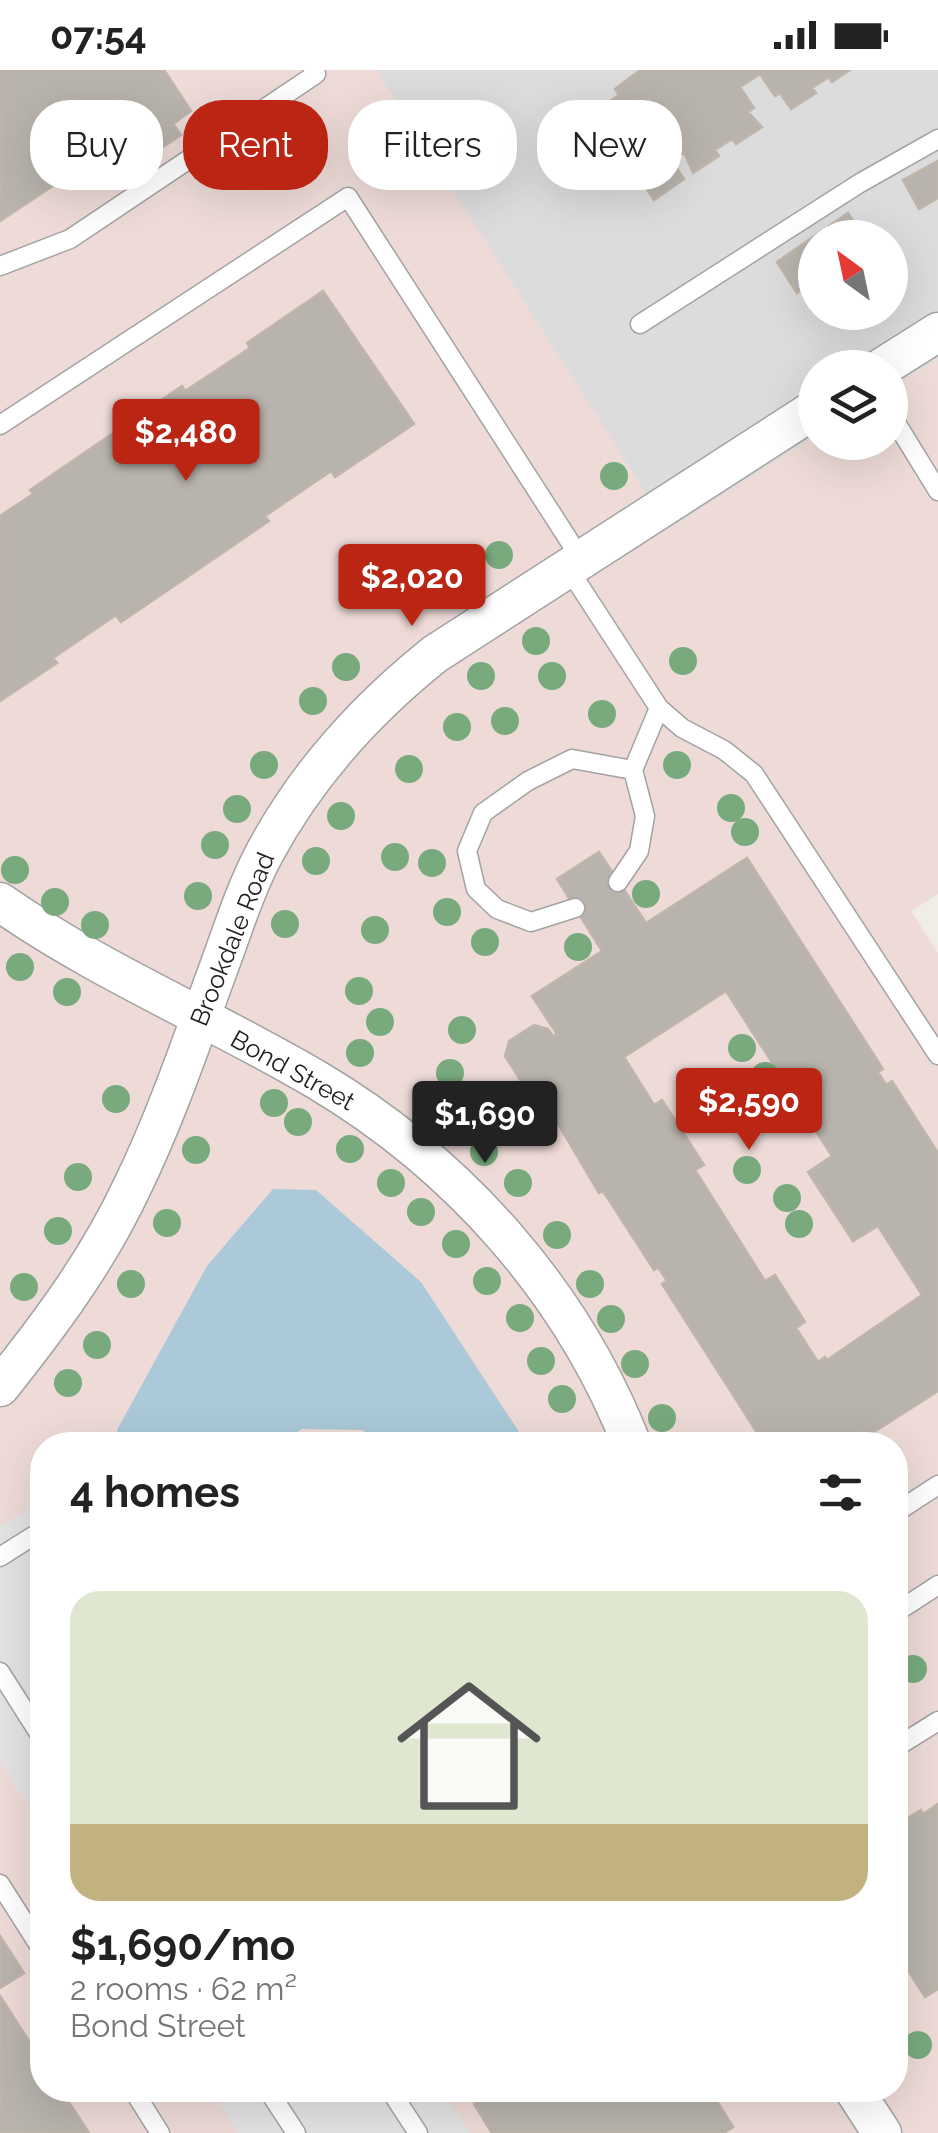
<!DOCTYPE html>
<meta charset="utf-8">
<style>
:root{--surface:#fff;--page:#f6f6f6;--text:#222;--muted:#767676;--line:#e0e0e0;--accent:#ba2514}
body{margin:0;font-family:Raleway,sans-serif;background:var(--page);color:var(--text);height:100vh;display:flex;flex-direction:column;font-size:38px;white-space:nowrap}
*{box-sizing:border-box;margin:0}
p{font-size:32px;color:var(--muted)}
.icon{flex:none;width:55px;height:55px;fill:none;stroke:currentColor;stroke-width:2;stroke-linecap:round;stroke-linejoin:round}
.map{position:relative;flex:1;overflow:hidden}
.panel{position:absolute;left:30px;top:1362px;width:878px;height:670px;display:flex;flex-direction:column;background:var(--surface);border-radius:40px;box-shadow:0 10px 40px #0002}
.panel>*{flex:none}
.hud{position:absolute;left:30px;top:30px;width:880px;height:90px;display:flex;gap:20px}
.needle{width:65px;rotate:327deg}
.controls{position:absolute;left:798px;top:150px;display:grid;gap:20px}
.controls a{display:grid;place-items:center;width:110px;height:110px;border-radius:50%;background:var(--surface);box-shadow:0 10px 40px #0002;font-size:50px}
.price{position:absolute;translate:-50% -85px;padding:0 22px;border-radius:10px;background:var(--accent);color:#fff;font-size:32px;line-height:65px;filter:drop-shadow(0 2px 5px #0008)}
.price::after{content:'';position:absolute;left:50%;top:60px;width:30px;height:22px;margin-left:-15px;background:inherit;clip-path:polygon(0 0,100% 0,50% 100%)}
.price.selected{background:#222;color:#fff}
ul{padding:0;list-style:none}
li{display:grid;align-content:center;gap:20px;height:530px;padding:0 40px}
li+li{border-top:2px solid var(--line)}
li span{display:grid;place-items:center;height:310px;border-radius:30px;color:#555}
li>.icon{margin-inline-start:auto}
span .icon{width:180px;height:180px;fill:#fffc;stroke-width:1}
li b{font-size:42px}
h2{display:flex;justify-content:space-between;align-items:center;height:120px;padding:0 40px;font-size:42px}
.chip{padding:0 35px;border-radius:40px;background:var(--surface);box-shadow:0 10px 40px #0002;font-size:35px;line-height:90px}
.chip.selected{background:var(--accent);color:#fff}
.status{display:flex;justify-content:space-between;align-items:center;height:70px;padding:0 50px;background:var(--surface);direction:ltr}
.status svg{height:28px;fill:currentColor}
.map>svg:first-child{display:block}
</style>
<div class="status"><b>07:54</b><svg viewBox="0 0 49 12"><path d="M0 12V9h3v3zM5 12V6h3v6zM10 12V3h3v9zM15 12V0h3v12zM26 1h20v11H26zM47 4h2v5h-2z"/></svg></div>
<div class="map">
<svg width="938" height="2063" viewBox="0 0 938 2063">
<rect width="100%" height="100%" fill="#efede6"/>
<path fill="#dddcdc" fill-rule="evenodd" d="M376,0H938V288L890,319V298H815V366L669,460ZM815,168H890V242H815Z"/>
<path fill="#eedbd7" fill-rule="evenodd" d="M0,0H376L669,459L815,366V372H890V319L938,288V824L911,841L938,883V2063H0ZM42,1375H895V2020H42Z"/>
<path fill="#e3e3e3" d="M42,1431V1758L0,1691V1457Z
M211,2020H442L470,2063H238Z"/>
<path fill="#abc9d8" d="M273,1119L316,1120L421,1212L521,1365L524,1375H376L363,1360L302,1359L275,1375H120L117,1360L207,1196Z"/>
<path fill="#b8b3ac" stroke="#bfb5aa" stroke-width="2.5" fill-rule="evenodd" d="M0,0H164L191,41L173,54L181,65L139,93L131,79L108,95L101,84L0,151Z
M640,0H850L832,12L829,7L812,18L816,23L791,39L780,23L775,26L760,4L740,17L754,38L748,42L762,57L736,74L732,69L715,80L719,86L693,103L684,82L678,87L664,66L658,70L684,109L654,130L594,42L619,25L615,19Z
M938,91V128L919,139L903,110Z
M848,143L865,168H815V210L797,223L777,192Z
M323,221L414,354L335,407L331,401L265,446L269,451L121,552L116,545L53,588L57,593L0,631V446L33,424L30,420L182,316L185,321L250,278L247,273Z
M599,782L646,853L747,788L883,999L878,1002L886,1015L892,1011L938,1083V1321L874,1362L883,1375H765L662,1214L667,1211L658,1197L654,1200L603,1121L599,1123L534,1013L521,1011L505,986L509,971L534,955L548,959L553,966L557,964L532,926L602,881L557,809ZM726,921L832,1086L808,1102L853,1171L878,1156L922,1225L827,1290L825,1287L818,1292L796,1258L805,1252L775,1205L765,1211L695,1100L704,1095L662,1030L654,1035L624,987Z
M938,1734V1919L925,1927L895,1880V1756L921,1740L923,1744Z
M0,1866L24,1903L0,1918Z
M0,1926L42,1991V2020H61L89,2063H0Z
M473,2020H710L733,2057L724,2063H492L474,2034L480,2031Z"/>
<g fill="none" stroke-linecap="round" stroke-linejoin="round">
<g stroke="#a3a3a3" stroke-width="21">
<path id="lane" d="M0,196L70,169L316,4L313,0
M640,254L860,113L938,69
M890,343L938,421
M0,355L348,127L581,489
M568,498L659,638L682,658L724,680L754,704L938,985
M618,812L639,781L645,746L633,700L659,638
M575,838L531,852L497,839L476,819L467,781L483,743L528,711L572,689L633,700
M895,1443L938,1415
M0,1487L33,1466L42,1480
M895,1543L938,1515
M0,1602L42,1668
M895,1678L938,1651
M0,1814L42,1880
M133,2020L160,2063
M268,2020L296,2063
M390,2020L418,2063"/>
</g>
<g stroke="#a3a3a3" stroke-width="41">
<path id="street" d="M881,298L938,262
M0,832C100,902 212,948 317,1010C458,1094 572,1221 632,1375
M0,1317C51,1253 98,1190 133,1115C167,1045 192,970 219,897C233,859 245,820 264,784C306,705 365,640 435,584L815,339
M854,2020L882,2063"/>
</g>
<use href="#lane" stroke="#fff" stroke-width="18"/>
<use href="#street" stroke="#fff" stroke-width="38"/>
</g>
<g fill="#78aa7e">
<circle cx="614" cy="406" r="14"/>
<circle cx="499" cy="485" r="14"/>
<circle cx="464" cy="510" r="14"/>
<circle cx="536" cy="571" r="14"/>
<circle cx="683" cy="591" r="14"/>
<circle cx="346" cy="597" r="14"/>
<circle cx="481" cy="606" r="14"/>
<circle cx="552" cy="606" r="14"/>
<circle cx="313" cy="631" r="14"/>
<circle cx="602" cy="644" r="14"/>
<circle cx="505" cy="651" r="14"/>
<circle cx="457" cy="657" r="14"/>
<circle cx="264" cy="695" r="14"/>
<circle cx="677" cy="695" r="14"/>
<circle cx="409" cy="699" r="14"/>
<circle cx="731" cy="738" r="14"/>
<circle cx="237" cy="739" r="14"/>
<circle cx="341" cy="746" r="14"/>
<circle cx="745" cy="762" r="14"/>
<circle cx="215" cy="775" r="14"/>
<circle cx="395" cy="787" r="14"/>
<circle cx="316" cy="791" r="14"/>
<circle cx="432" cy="793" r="14"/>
<circle cx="15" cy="800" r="14"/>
<circle cx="646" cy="824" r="14"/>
<circle cx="198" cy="826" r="14"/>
<circle cx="55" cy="832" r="14"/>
<circle cx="447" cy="842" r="14"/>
<circle cx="285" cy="854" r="14"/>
<circle cx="95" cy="855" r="14"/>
<circle cx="375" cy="860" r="14"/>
<circle cx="485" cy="872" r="14"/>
<circle cx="578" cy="877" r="14"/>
<circle cx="20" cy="897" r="14"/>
<circle cx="359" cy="921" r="14"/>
<circle cx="67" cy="922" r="14"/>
<circle cx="380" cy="952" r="14"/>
<circle cx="462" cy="960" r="14"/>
<circle cx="742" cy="978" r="14"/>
<circle cx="360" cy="983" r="14"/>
<circle cx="450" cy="1003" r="14"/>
<circle cx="765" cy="1006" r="14"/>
<circle cx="116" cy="1029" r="14"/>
<circle cx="274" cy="1033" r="14"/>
<circle cx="691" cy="1043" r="14"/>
<circle cx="298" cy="1052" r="14"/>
<circle cx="350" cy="1079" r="14"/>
<circle cx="196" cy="1080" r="14"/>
<circle cx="484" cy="1082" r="14"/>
<circle cx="747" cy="1100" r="14"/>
<circle cx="78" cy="1107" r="14"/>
<circle cx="391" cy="1113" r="14"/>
<circle cx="518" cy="1113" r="14"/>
<circle cx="787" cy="1128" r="14"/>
<circle cx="421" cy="1142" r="14"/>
<circle cx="167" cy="1153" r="14"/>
<circle cx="799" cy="1154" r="14"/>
<circle cx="58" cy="1161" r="14"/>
<circle cx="557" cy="1165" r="14"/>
<circle cx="456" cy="1174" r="14"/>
<circle cx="487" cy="1211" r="14"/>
<circle cx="131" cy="1214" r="14"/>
<circle cx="590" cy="1214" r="14"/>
<circle cx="24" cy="1217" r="14"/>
<circle cx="520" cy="1248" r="14"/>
<circle cx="611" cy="1249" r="14"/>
<circle cx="97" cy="1275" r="14"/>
<circle cx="541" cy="1291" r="14"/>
<circle cx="635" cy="1294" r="14"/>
<circle cx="68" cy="1313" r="14"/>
<circle cx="562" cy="1329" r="14"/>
<circle cx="662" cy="1348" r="14"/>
<circle cx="913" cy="1599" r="14"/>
<circle cx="918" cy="1975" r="14"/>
</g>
<g text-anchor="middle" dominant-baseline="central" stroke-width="8" stroke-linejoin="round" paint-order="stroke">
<g font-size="25" fill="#1f1f1f" stroke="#fff">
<text transform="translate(232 869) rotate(-68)">Brookdale Road</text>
<text transform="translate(293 1000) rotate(29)">Bond Street</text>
</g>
</g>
</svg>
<div class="controls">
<a><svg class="needle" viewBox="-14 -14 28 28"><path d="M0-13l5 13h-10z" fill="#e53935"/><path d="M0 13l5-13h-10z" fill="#767676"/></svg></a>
<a><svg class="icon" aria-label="layers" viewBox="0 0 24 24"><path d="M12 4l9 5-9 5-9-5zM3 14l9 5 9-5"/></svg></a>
</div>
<b class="price" style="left:186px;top:414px">$2,480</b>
<b class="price" style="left:412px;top:559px">$2,020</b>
<b class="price" style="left:749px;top:1083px">$2,590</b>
<b class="price selected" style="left:485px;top:1096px">$1,690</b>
<div class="hud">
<a class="chip">Buy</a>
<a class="chip selected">Rent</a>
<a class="chip">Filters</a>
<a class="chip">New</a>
</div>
<section class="panel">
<h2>4 homes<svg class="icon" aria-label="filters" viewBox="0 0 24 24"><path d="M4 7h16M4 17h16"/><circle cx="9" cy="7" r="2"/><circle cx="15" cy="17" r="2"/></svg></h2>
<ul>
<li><span style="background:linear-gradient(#dfe7d0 75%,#c2b280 0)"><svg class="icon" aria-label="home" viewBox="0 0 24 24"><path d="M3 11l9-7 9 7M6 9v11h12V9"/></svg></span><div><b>$1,690/mo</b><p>2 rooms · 62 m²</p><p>Bond Street</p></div></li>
</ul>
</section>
</div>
